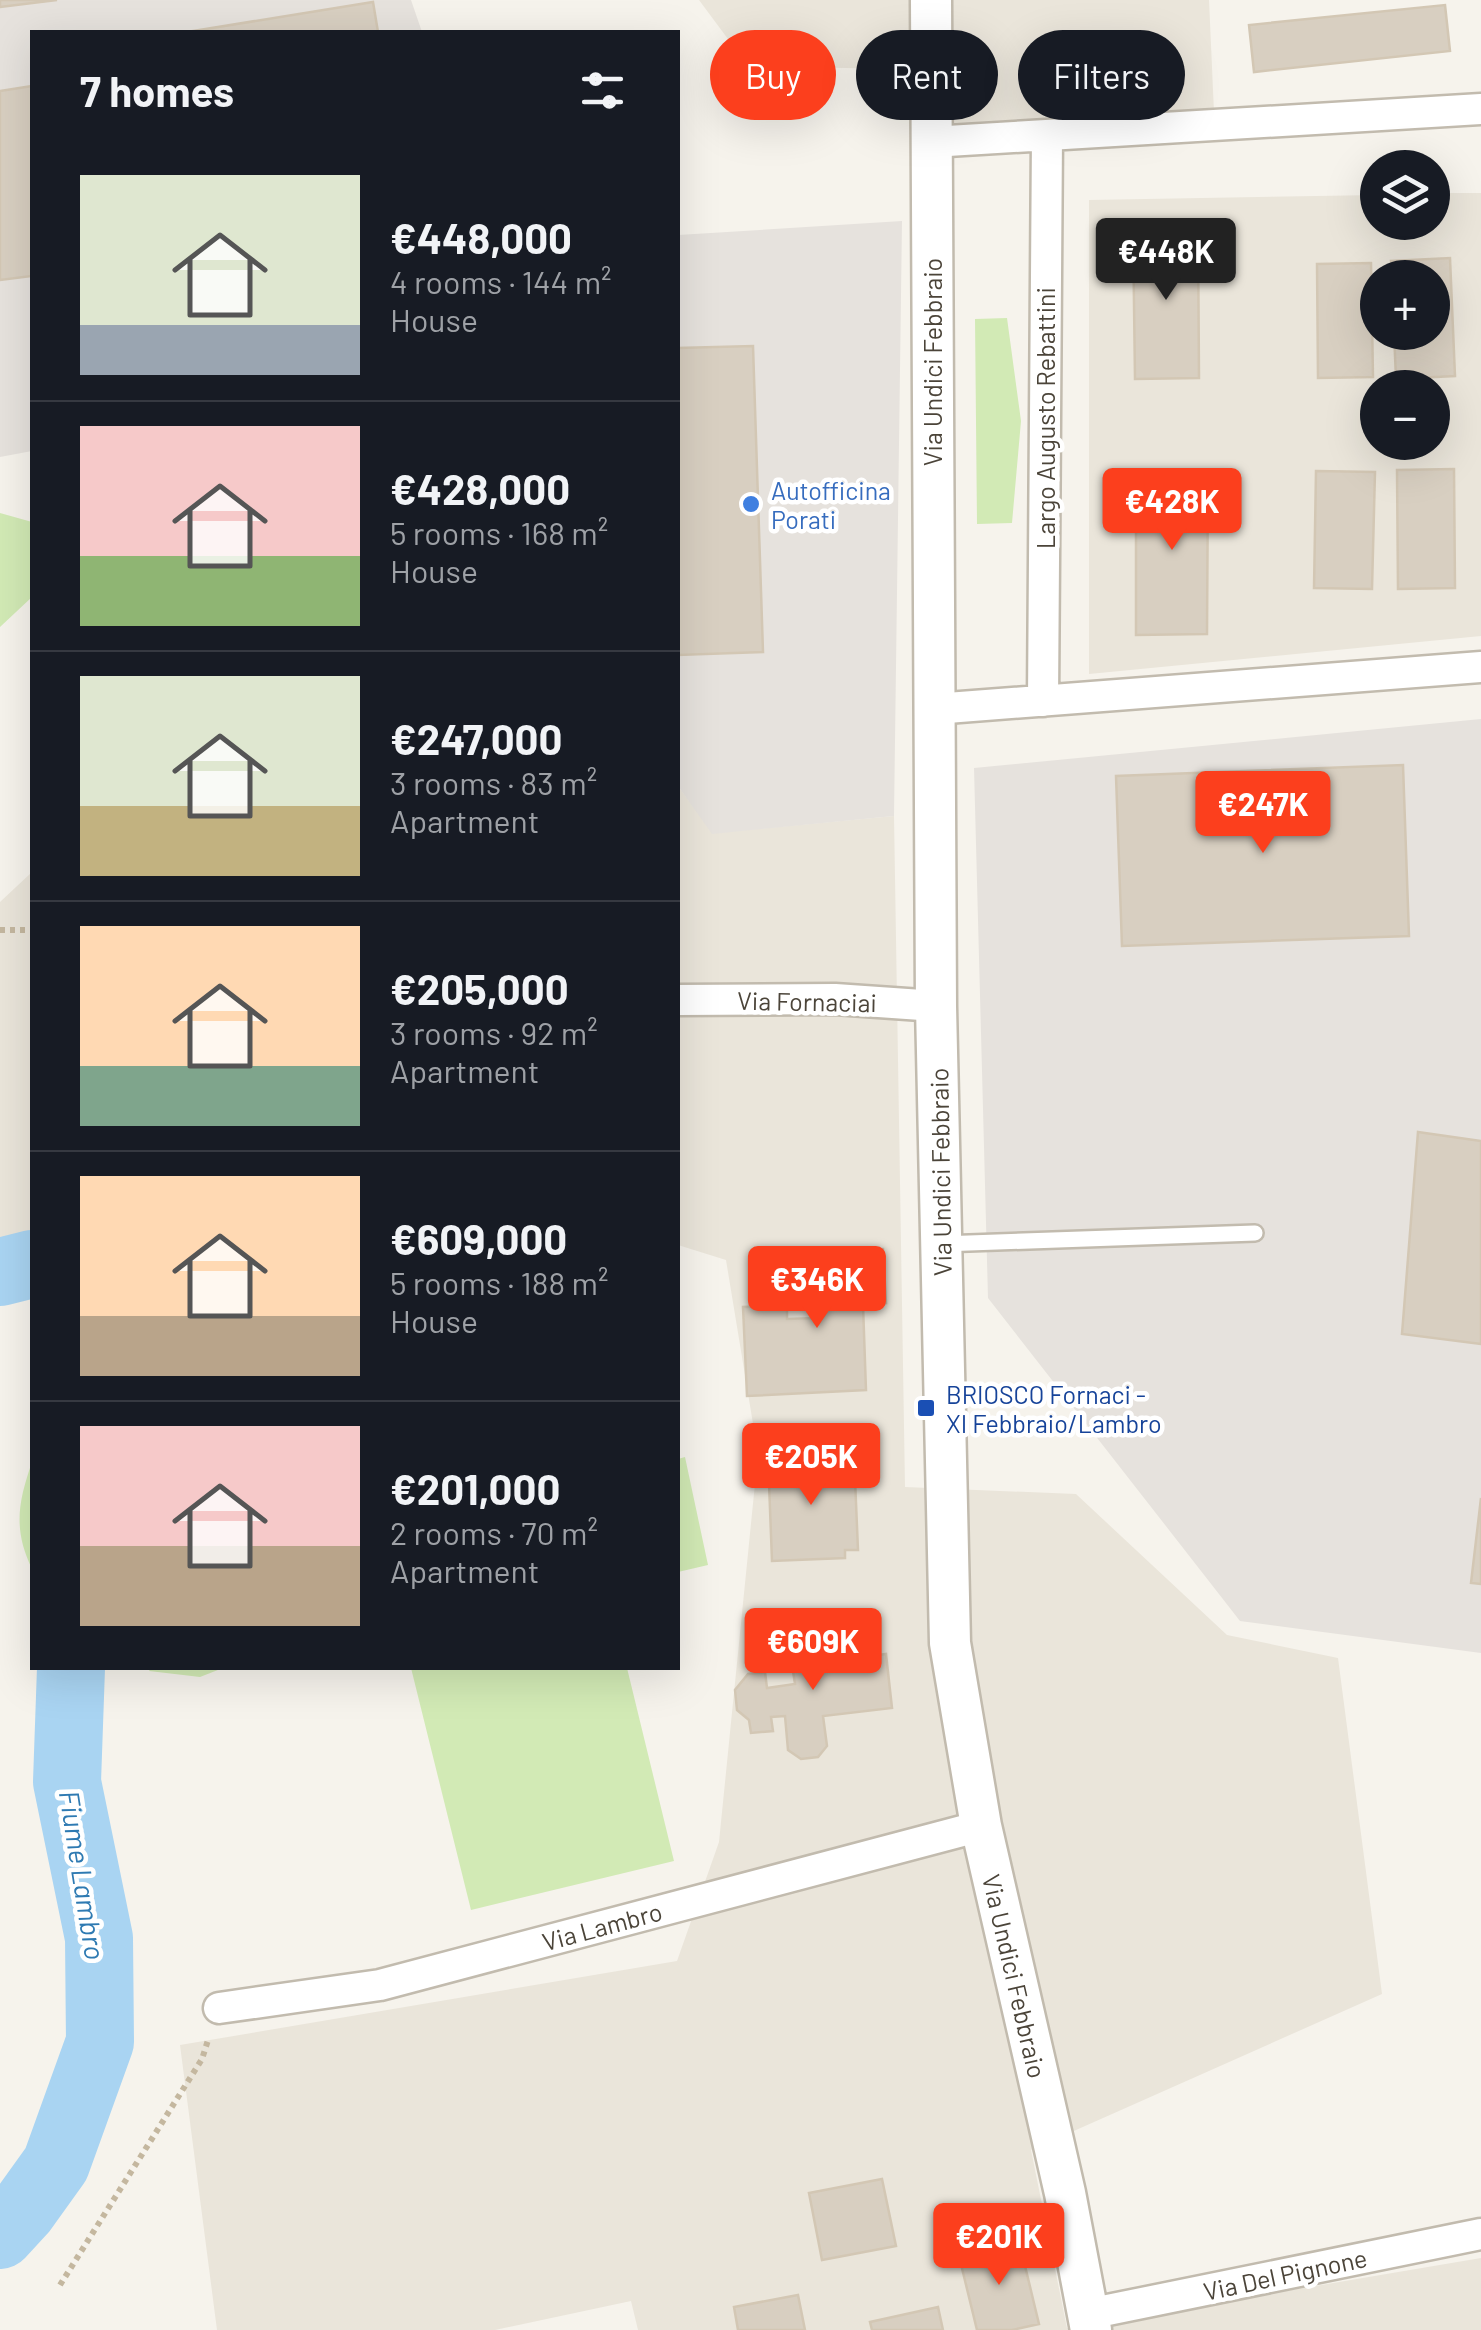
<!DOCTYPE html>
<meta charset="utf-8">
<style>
:root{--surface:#171b24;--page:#20242c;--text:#f1f3f6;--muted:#9ea1a6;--line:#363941;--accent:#fc3f1d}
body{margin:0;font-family:Barlow,sans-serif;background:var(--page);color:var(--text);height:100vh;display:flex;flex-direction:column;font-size:38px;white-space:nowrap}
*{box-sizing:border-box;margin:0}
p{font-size:32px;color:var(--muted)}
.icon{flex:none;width:55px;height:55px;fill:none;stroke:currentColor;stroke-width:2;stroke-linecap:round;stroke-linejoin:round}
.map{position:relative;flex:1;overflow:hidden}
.side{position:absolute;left:30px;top:30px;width:650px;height:1640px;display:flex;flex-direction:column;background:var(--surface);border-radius:0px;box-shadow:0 10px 40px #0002}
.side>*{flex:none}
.top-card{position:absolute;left:710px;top:30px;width:620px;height:90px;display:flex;gap:20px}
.controls{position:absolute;left:1360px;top:150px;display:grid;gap:20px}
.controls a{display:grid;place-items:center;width:90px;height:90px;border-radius:50%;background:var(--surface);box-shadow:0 10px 40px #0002;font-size:50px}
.price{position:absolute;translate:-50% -85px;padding:0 22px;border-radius:10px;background:var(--accent);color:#fff;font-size:32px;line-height:65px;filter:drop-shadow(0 2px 5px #0008)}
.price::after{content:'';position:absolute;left:50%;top:60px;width:30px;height:22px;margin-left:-15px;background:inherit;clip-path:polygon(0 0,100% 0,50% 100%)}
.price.current{background:#222;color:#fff}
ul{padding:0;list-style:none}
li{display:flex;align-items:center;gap:30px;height:250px;padding:0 50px}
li+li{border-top:2px solid var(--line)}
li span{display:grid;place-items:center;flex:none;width:280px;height:200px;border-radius:0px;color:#555}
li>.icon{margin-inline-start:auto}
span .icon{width:120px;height:120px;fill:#fffc;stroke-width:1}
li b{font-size:42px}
h2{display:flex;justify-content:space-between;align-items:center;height:120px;padding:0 50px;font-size:42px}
.tag{padding:0 35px;border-radius:45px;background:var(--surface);box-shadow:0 10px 40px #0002;font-size:35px;line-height:90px}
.tag.current{background:var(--accent);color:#fff}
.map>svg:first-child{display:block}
</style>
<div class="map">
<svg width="1481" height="2330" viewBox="0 0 1481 2330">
<rect width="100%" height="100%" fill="#f6f3ec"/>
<path fill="#eae5da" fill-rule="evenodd" d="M699,0H1209L1214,112L951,130L893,69L748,66Z
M1433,193H1481V636L1089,674V200L1377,195L1378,222H1432ZM1378,278H1432V332H1378ZM1378,388H1432V442H1378Z
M678,786L713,833L894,816L905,1487L1076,1494L1227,1635L1338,1658L1382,1994L1031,2150L1067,2328L1481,2258V2330H638L631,2301L495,2330H217L180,2045L677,1961L719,1842L758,1454L726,1260L678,1245Z
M32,872V1237L0,1248V902Z"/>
<path fill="#e6e2dd" d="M0,0H411L422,32H32V451L0,457Z
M902,221L894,816L712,834L678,786V235Z
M1481,719V1653L1240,1621L988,1298L974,768Z"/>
<path fill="#d2eab5" d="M1007,318L1021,421L1012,523L977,524L975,319Z
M0,513L32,522V597L0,627Z
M685,1457L708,1565L678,1572V1459Z
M32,1462V1569C13,1529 18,1503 32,1462Z
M151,1668H223L200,1677L149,1671Z
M411,1668H627L674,1861L471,1910Z"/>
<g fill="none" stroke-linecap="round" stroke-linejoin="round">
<path stroke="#a9d4f2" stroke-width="68" d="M0,1272L32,1264
M0,2235L23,2210L56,2164L100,2042L99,1938L67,1782L71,1668"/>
</g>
<path fill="#d8cfc1" stroke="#d3c7b4" stroke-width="2.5" d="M0,0H57L0,7Z
M373,2L378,32H187Z
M1445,5L1450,51L1254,72L1249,25Z
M32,86V276L0,280V91Z
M1198,227L1199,378L1135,379L1133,228Z
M1450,258L1455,376L1396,379L1394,332H1432V278H1392L1391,261Z
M1371,263L1373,377L1318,378L1317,264Z
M753,346L763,652L678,655V348Z
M1454,469L1455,588L1398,589L1397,470Z
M1316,471L1375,472L1372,589L1314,588Z
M1136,472L1208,473L1207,634L1136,635Z
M1403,765L1409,936L1122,946L1116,776Z
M1418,1132L1481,1141V1344L1402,1334Z
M883,1249L886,1303L863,1305L866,1390L747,1396L743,1307L787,1305V1319L820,1318L817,1252Z
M842,1454L843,1479H855L858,1550H845V1558L772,1561L768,1457Z
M1481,1498V1584L1471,1583Z
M790,1625L813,1630L819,1663L886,1654L892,1708L823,1716L827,1746L818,1757L801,1759L788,1750L785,1716L771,1717L773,1731L751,1733L749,1720L737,1710L735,1690L748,1674L765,1672L767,1688L795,1684L791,1658L784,1652L781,1644L784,1629Z
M882,2179L896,2246L822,2260L809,2193Z
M1019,2241L1039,2324L1012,2330H977L959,2256Z
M798,2295L805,2330H738L734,2307Z
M938,2307L943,2330H872L870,2322Z"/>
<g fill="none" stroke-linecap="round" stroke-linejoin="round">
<g stroke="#c2bbae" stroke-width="20">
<path id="service" d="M941,1244L1255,1233"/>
</g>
<g stroke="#c2bbae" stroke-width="35">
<path id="minor" d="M931,142L1481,109
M1043,701L1047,135
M934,709L1481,667
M678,1000L835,999L936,1006
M219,2008L380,1985L981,1826
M1088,2314L1481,2234"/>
</g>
<g stroke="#c2bbae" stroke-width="45">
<path id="tertiary" d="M931,0L936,1006L950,1643L981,1826L1065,2193L1091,2330"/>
</g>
<path stroke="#c4b79f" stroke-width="6" stroke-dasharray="5 5" stroke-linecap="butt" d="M0,930H32
M60,2285L202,2059L209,2037"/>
<use href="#service" stroke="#fff" stroke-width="15"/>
<use href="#minor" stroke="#fff" stroke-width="30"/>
<use href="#tertiary" stroke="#fff" stroke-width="40"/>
</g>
<circle fill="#3f7fe0" stroke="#fff" stroke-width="4" cx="751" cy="504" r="10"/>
<rect fill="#1a4fb4" stroke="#fff" stroke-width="4" x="916" y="1398" width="20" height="20" rx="5"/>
<g text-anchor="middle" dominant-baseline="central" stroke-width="9" stroke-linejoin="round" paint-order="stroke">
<g font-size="25" fill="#4b4439" stroke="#fff">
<text transform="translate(932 362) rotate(-90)">Via Undici Febbraio</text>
<text transform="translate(1045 418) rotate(-90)">Largo Augusto Rebattini</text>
<text transform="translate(807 1001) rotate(1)">Via Fornaciai</text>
<text transform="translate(940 1172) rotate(-91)">Via Undici Febbraio</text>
<text transform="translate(602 1926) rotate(-15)">Via Lambro</text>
<text transform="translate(1015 1976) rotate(77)">Via Undici Febbraio</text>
<text transform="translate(1285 2274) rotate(-12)">Via Del Pignone</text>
</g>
<g font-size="25" fill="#366cbe" stroke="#fff" text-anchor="start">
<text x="771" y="490">Autofficina<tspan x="771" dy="29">Porati</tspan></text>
</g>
<g font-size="25" fill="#164399" stroke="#fff" text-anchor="start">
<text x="946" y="1394">BRIOSCO Fornaci -<tspan x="946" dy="29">XI Febbraio/Lambro</tspan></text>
</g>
<g font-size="28" font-style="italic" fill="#2e7ab2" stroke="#fff">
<text transform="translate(83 1875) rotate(81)">Fiume Lambro</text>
</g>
</g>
</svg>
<div class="controls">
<a><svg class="icon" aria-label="layers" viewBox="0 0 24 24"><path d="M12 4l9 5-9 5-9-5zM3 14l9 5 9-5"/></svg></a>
<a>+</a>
<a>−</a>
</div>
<b class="price current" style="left:1166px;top:303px">€448K</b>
<b class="price" style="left:1172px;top:553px">€428K</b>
<b class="price" style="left:1263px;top:856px">€247K</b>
<b class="price" style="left:817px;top:1331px">€346K</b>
<b class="price" style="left:811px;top:1508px">€205K</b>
<b class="price" style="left:813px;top:1693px">€609K</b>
<b class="price" style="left:999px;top:2288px">€201K</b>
<div class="top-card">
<a class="tag current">Buy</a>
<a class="tag">Rent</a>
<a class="tag">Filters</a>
</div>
<section class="side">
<h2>7 homes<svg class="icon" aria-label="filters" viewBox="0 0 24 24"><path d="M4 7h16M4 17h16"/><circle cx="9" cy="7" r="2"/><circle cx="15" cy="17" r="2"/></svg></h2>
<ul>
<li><span style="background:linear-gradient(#dfe7d0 75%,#9aa5b1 0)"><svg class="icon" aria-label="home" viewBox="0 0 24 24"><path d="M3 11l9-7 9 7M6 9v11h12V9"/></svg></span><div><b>€448,000</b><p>4 rooms · 144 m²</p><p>House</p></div></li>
<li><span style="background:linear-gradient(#f6c9c9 65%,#8fb573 0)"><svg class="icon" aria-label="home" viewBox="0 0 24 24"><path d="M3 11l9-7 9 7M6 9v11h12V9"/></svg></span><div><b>€428,000</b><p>5 rooms · 168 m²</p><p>House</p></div></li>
<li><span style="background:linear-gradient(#dfe7d0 65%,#c2b280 0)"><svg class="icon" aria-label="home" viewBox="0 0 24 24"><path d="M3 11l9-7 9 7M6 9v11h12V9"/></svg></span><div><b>€247,000</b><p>3 rooms · 83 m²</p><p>Apartment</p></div></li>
<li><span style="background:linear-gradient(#ffd9b3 70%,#7fa58c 0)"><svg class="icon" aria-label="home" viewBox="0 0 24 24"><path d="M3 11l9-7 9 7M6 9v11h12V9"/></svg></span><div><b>€205,000</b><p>3 rooms · 92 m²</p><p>Apartment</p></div></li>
<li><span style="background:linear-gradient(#ffd9b3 70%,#b9a48a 0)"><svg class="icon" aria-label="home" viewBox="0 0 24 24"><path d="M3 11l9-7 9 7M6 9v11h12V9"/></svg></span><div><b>€609,000</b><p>5 rooms · 188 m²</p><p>House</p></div></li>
<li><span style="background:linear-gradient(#f6c9c9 60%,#b9a48a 0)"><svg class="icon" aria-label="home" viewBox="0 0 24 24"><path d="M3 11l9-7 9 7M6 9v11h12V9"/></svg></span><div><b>€201,000</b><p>2 rooms · 70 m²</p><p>Apartment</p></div></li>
</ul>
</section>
</div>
